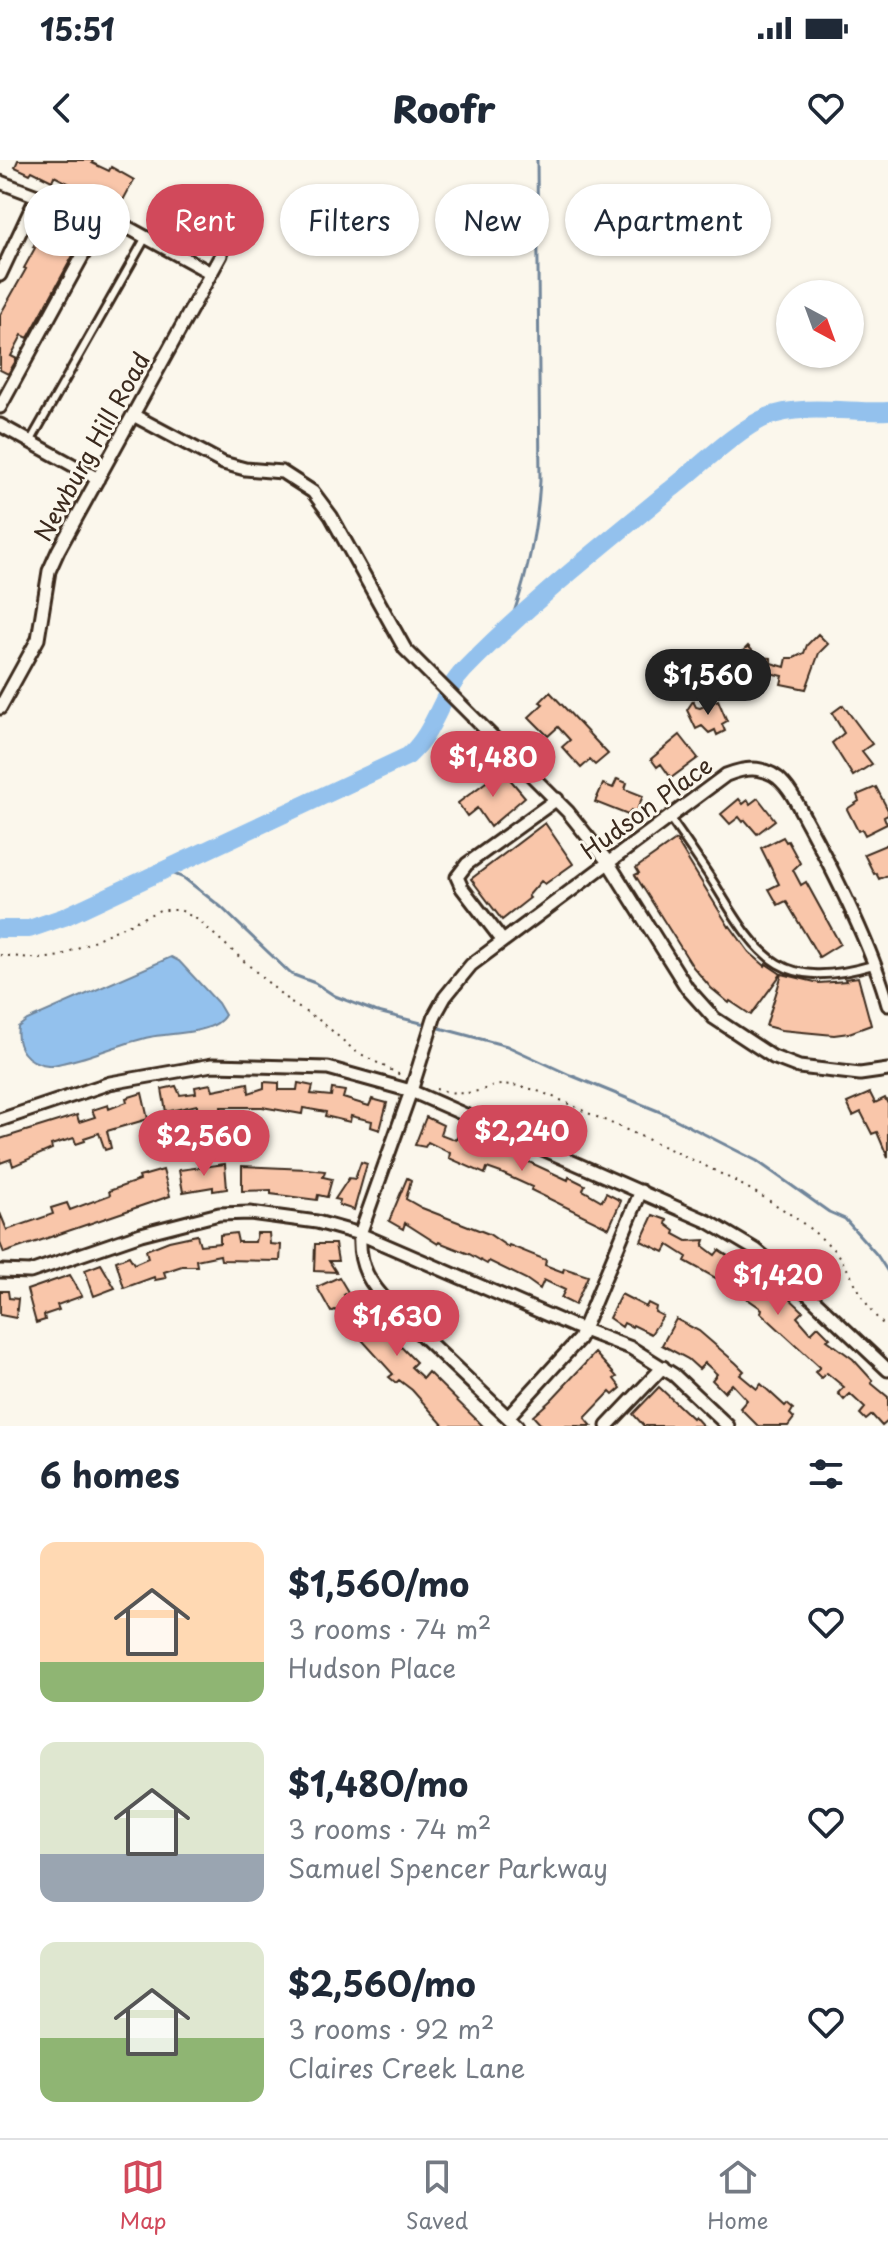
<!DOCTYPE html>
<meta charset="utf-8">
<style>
:root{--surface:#fff;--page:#f2f2f3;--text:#1f2937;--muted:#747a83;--line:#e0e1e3;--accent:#d1495b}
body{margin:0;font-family:"Playpen Sans",sans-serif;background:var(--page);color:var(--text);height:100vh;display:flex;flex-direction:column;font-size:30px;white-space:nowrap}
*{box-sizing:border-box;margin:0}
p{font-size:26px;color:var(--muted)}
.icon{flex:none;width:44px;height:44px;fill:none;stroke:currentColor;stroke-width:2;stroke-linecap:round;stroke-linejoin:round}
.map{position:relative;height:1266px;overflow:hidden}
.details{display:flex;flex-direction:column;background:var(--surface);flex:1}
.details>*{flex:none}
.top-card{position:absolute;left:24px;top:24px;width:840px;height:72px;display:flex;gap:16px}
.needle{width:52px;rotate:139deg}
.buttons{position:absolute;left:776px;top:120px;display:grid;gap:16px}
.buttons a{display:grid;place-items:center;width:88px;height:88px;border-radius:50%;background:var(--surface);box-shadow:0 2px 6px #0004;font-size:40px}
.price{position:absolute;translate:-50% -68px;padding:0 18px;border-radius:28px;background:var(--accent);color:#fff;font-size:26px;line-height:52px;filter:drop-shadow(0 2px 4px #0008)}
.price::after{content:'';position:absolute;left:50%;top:48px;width:24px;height:18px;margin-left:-12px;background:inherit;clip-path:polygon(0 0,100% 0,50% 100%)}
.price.selected{background:#222;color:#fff}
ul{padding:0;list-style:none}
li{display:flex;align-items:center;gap:24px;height:200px;padding:0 40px}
li span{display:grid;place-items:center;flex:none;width:224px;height:160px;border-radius:16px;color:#555}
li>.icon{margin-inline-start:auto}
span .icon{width:96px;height:96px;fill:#fffc;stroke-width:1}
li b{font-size:34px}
h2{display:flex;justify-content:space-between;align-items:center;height:96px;padding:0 40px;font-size:34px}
.pill{padding:0 28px;border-radius:36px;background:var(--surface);box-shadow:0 2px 6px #0004;font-size:28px;line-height:72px}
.pill.selected{background:var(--accent);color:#fff}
.status{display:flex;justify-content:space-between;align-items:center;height:56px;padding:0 40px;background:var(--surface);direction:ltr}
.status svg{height:22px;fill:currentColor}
header{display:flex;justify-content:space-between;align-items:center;height:104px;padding:0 40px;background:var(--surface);font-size:36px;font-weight:800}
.menu{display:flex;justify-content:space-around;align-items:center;height:112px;border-top:2px solid var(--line);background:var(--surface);font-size:22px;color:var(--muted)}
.menu a{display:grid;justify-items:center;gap:4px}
.menu .selected{color:var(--accent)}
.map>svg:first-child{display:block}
</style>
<div class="status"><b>15:51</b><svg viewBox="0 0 49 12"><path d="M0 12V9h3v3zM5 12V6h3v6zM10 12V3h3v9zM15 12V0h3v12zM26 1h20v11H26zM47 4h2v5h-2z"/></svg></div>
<header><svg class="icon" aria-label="back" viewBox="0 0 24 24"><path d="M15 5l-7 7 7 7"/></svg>Roofr<svg class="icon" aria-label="heart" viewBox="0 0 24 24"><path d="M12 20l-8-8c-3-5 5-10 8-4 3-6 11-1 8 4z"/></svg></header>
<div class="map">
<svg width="888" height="1266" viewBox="0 0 888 1266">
<rect width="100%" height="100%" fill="#fbf7ec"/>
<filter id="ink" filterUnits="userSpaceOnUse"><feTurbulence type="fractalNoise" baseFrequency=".0125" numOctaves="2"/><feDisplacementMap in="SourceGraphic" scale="16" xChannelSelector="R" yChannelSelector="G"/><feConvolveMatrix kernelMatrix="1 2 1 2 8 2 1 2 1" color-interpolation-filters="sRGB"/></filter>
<g filter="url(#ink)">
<path fill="#93c1ed" stroke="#70859a" stroke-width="2" d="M171,797L179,801L218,843L225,855C215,874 170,873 150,877C121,883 95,896 66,902C61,903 53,906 48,905C26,903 15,887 18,867L27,860Z"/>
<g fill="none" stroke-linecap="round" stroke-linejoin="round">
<path stroke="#70859a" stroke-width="3" d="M509,466C527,419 537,371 540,321L537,0
M165,710L184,718L221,747L291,814L315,823L335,836L374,851L429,865
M436,867L507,886L570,915L663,953L757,1001L829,1052L845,1059L877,1095L888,1112"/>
<path stroke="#93c1ed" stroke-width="18" d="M0,769H29L64,757L408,596C437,570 439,536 464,510C527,445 600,388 670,330C697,309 737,269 767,257C801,243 852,253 888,251"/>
</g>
<path fill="#f9c6aa" stroke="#3b2a1e" stroke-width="2" d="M18,0H93L92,3L109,11L111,7L134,20L121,44L94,32L86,29L84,32L69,26L70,24L54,16L52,21L32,11L30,14L15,7Z
M50,56L73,68L71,72L80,77L73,89L76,90L28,178L22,175L11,196L17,199L8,214L0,210V155L26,109L24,108L35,88L33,87Z
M818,474L828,484L819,493L806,529L781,524L783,516L765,512L764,525L728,521L729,499H736L737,492H742L748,486L758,497L771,498V503L785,507L787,498H794L804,493L807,485Z
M550,532L608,594L595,605L590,600L581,608L562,587L570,580L558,567L548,576L529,557L543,544L540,542Z
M718,540L727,561L722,564L725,571L717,575L715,570L709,573L702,566L696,569L687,550L693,541L696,547L700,548Z
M843,545L872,584L862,591L872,604L853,616L832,583L844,573L832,553Z
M680,575L698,598L671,618L661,604L657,607L651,599Z
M502,610L525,637L490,667L477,648L467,656L458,643Z
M617,619L627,623L625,629L643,636L636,652L631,650L628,655L595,642L603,624L613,628Z
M876,627L888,650V655L884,657L887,664L865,675L862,669L858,671L847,649L859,641L857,635Z
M758,638L775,660L757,674L745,660L743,662L739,657L730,664L721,654L739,639L743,644L748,640L750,644Z
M545,663L573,704L545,724L541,721L528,736L530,738L502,760L471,719Z
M783,677L786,682L788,681L800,703L793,710L801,725L806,722L840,784L819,797L786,741L778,745L769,729L779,724L761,688Z
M676,680L729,767L730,766L749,792L765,806L766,804L781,814L751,855L730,841L729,843L711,828L693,807L635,715L639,713L636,708Z
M888,684V715L879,719L876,713L874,714L864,694Z
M782,814L819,823L846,821L845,819L858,817L871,865L849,873L834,875L781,870L766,866Z
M264,922L279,923V930H297L298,923L313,926L311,934L331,936L332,929L345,931L343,938L369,946L372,939L387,943L380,970L371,967L372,961L351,956L350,962L325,956L326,952L303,948L302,954L262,947H221L222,957L212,958V952H197V945L166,952L162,929L176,926L180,935L196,933L195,927L211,924L213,930L248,923L249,933L264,928Z
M142,933L148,959L107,971L111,988L105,990L99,973L84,978L85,981L76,984L74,978L51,985L52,989L13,1006L11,999L0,1003V979L77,955L79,962L95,957L92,950L108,945L109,949L127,942L126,938Z
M870,933L875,943L885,938L888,944V998L877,972L872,974L861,952L853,956L847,943Z
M426,957L443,965L440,974L456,980L459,972L472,978L469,983L484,991L488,983L568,1020L569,1017L585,1025L583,1030L602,1041L606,1033L621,1041L609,1068L531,1030L532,1027L501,1013L487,1008L485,1014L449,998L450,993L428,982L425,987L415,985Z
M361,1002L367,1004L354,1050L339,1045L340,1040L335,1039L349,1018L355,1019Z
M225,1004L227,1029L213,1031V1027L183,1032L179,1010Z
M242,1006L307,1009L325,1011L323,1017L332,1019L327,1037L318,1035L317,1040L271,1034V1030L242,1031Z
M163,1010L170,1036L4,1093L0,1083V1053L7,1070L53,1054L51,1048L67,1043L70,1050L110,1035L109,1031L140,1020L139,1017Z
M407,1018L411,1020L406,1039L422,1048L489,1074L508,1087L509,1085L546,1100L545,1105L563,1112L564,1108L588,1116L575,1145L561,1138L565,1130L544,1120L540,1129L526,1119L489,1101L487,1104L469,1094L439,1082L438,1084L405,1063L403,1069L389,1061Z
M653,1055L667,1060L666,1064L675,1071L674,1074L687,1081L705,1080L703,1086L715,1095L719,1090L783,1132L803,1151L797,1157L811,1173L818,1166L830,1178L827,1180L853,1199L873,1221L871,1223L888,1237V1261L882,1266L872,1255L866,1260L860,1254L865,1248L850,1234L844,1240L838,1233L844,1227L827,1213L821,1218L815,1212L820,1207L761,1153L762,1149L723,1122L685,1101L687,1097L668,1085L664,1092L641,1081Z
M236,1073L238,1082H255L257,1073H269L270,1084L281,1085L280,1101L221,1100L220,1095L196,1100L197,1106H182L164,1112L166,1118L155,1120L154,1117L124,1128L116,1101L129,1096L134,1104L148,1098L146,1090L169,1081L197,1075L200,1085L220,1083V1075Z
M315,1084H335L338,1101H329L336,1112L314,1111Z
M101,1104L115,1128L94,1136L85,1110Z
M70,1115L82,1136L57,1145L59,1150L44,1155L45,1160L36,1163L27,1130Z
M339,1117L348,1132L344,1135L355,1149L360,1145L416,1202L411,1207L423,1218L428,1212L483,1266H444L412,1230L399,1220L396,1223L389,1217L393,1214L335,1150L331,1152L317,1127Z
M0,1131H8L9,1138L18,1139L16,1158L0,1155Z
M621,1134L646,1147L648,1143L656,1147L655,1152L663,1156L651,1174L633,1165L632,1167L624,1163L622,1167L609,1158Z
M676,1159L699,1171L736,1203L744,1211L740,1215L757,1229L761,1224L785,1246L787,1244L793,1249L790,1254L794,1258L788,1266H758L740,1248L747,1240L732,1224L724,1232L712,1220L717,1214L705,1203L699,1209L688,1199L662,1185Z
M595,1193L617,1217L614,1219L621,1228L613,1235L610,1232L585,1258L592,1266H542L533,1256L551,1240Z
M659,1227L692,1258L694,1256L703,1266H644L633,1254Z"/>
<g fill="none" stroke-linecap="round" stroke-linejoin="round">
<g stroke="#3b2a1e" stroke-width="12">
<path id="lane" d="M30,282L146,77
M669,657C685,680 702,704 717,728C761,801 783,831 873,805"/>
</g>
<g stroke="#3b2a1e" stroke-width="17">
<path id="street" d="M0,22L37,36L105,55L211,113
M0,115L37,36
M0,247L105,55
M133,255L223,303L245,309L282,312L313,332L331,356L405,489L568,652L608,702L687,828L714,858L773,897L799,907L860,914L888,910
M0,265L98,319
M0,548L38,479L49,411L58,391L221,95
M502,780L462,728L457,717L467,704L557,639
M888,845C872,787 837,718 808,664C799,648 792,630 778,618C761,605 744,608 726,615L471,805L445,837L435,855L411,931L709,1062L756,1090L795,1122L888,1210
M0,960L110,923L212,905L328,908L411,931L360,1074C358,1107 370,1124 392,1147L517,1266
M0,1111L30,1112L141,1074L219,1054L250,1053L317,1062L360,1074L573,1166L631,1188L674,1215L728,1266
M508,1257L579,1179L641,1031
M607,1266L663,1207"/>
</g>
<path stroke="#3b2a1e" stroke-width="2" stroke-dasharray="2 6" stroke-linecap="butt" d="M0,795L42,799L60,796L160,750H180L198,760L291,843L322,862L355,891L404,917
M436,929C445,931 456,934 466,933C489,931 493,921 519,926C549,932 575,948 604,960C676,992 769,1030 828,1084C853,1107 861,1148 888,1168"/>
<use href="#lane" stroke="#fbf7ec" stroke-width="6"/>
<use href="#street" stroke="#fbf7ec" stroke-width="11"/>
</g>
</g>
<g text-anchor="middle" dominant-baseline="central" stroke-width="6" stroke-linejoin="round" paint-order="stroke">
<g font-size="24" fill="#3b2a1e" stroke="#fbf7ec">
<text transform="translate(91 286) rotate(-61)">Newburg Hill Road</text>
<text transform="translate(646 647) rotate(-36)">Hudson Place</text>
</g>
</g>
</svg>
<div class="buttons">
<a><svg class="needle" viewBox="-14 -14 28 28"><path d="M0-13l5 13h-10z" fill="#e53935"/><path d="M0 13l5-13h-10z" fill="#747a83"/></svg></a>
</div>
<b class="price selected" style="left:708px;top:557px">$1,560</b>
<b class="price" style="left:493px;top:639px">$1,480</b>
<b class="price" style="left:522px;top:1013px">$2,240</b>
<b class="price" style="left:204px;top:1018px">$2,560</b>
<b class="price" style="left:778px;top:1157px">$1,420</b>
<b class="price" style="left:397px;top:1198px">$1,630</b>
<div class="top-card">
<a class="pill">Buy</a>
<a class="pill selected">Rent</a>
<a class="pill">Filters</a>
<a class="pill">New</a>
<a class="pill">Apartment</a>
</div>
</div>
<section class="details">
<h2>6 homes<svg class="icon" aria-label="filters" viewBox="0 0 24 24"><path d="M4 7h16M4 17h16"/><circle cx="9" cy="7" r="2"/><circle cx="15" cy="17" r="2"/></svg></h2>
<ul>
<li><span style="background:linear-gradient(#ffd9b3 75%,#8fb573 0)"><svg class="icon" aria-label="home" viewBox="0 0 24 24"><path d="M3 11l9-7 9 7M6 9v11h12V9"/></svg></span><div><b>$1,560/mo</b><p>3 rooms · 74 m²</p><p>Hudson Place</p></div><svg class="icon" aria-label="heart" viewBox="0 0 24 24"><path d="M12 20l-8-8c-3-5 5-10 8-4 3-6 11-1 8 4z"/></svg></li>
<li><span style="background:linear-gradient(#dfe7d0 70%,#9aa5b1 0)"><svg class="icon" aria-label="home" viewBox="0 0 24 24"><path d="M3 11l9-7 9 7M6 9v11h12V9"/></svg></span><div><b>$1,480/mo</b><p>3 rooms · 74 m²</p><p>Samuel Spencer Parkway</p></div><svg class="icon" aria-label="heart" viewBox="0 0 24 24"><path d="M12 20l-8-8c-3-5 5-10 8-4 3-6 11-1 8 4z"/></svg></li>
<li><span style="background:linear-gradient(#dfe7d0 60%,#8fb573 0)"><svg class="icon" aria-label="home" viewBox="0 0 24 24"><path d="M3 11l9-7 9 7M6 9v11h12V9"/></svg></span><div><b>$2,560/mo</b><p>3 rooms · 92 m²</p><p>Claires Creek Lane</p></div><svg class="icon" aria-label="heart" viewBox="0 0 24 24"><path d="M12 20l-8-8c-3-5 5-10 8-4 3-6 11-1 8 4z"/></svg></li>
</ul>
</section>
<nav class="menu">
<a class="selected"><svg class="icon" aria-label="map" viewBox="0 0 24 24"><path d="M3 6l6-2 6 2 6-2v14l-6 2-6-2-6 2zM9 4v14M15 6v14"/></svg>Map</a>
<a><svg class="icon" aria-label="saved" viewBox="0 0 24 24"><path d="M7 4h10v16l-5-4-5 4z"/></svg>Saved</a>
<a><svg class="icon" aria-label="home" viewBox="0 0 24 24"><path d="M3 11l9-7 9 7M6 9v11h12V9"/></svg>Home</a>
</nav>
